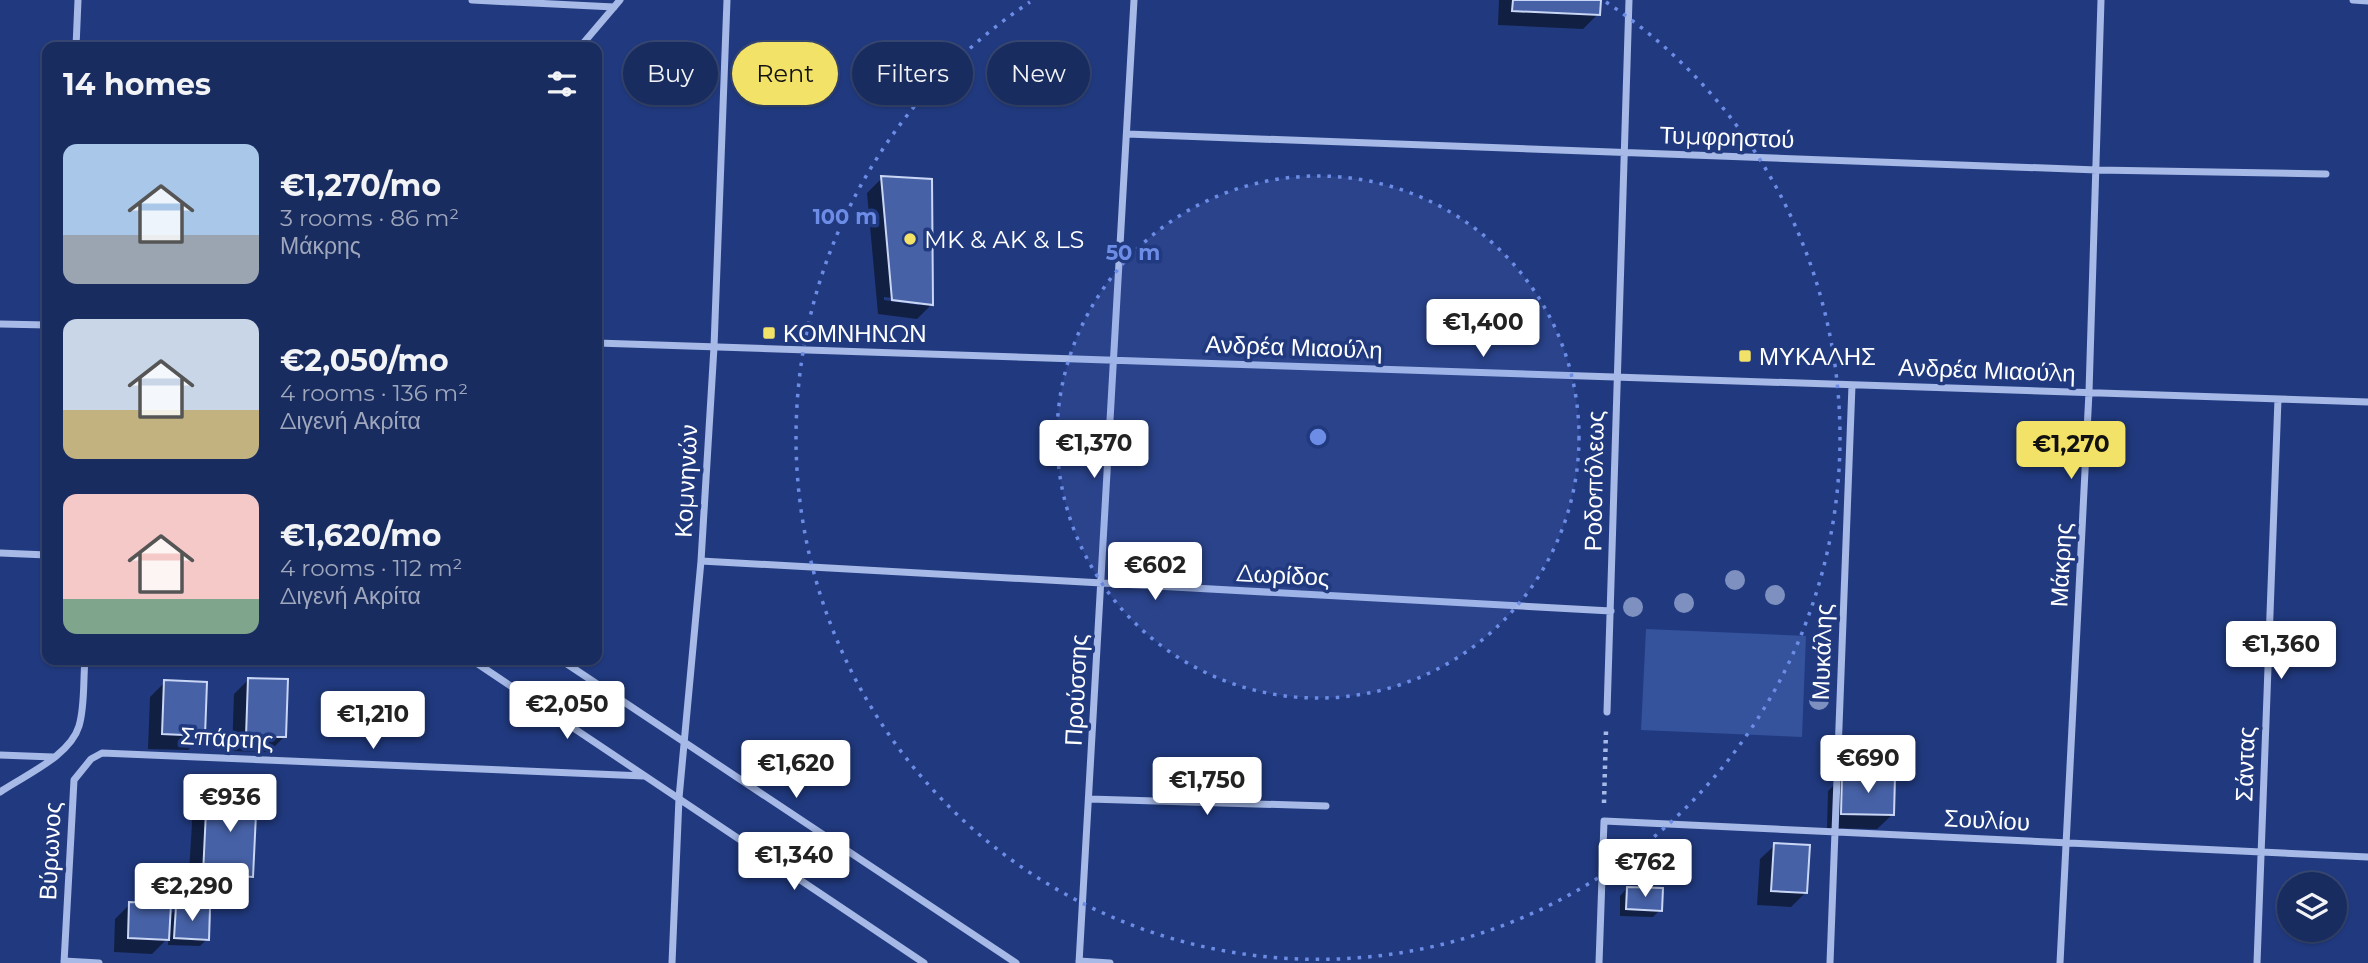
<!DOCTYPE html>
<meta charset="utf-8">
<style>
:root{--surface:#192c5f;--page:#263868;--text:#f1f3f6;--muted:#9fa7bd;--line:#374874;--accent:#f3e268}
body{margin:0;font-family:Montserrat,sans-serif;background:var(--page);color:var(--text);height:100vh;display:flex;flex-direction:column;font-size:26px;white-space:nowrap}
*{box-sizing:border-box;margin:0}
p{font-size:23px;color:var(--muted)}
.icon{flex:none;width:38px;height:38px;fill:none;stroke:currentColor;stroke-width:2;stroke-linecap:round;stroke-linejoin:round}
.map{position:relative;flex:1;overflow:hidden}
.side{position:absolute;left:42px;top:42px;width:560px;height:623px;display:flex;flex-direction:column;background:var(--surface);border-radius:14px;box-shadow:0 2px 5px #0004,0 0 0 2px var(--line)}
.side>*{flex:none}
.hud{position:absolute;left:623px;top:42px;width:665px;height:63px;display:flex;gap:14px}
.buttons{position:absolute;left:2277px;top:872px;display:grid;gap:14px}
.buttons a{display:grid;place-items:center;width:70px;height:70px;border-radius:50%;background:var(--surface);box-shadow:0 2px 5px #0004,0 0 0 2px var(--line);font-size:35px}
.price{position:absolute;translate:-50% -60px;padding:0 16px;border-radius:7px;background:#fff;color:#222;font-size:23px;line-height:46px;filter:drop-shadow(0 2px 4px #0008)}
.price::after{content:'';position:absolute;left:50%;top:42px;width:21px;height:16px;margin-left:-10px;background:inherit;clip-path:polygon(0 0,100% 0,50% 100%)}
.price.on{background:var(--accent);color:#111}
ul{padding:0;list-style:none}
li{display:flex;align-items:center;gap:21px;height:175px;padding:0 21px}
li span{display:grid;place-items:center;flex:none;width:196px;height:140px;border-radius:14px;color:#555}
li>.icon{margin-inline-start:auto}
span .icon{width:84px;height:84px;fill:#fffc;stroke-width:1}
li b{font-size:30px}
h2{display:flex;justify-content:space-between;align-items:center;height:84px;padding:0 21px;font-size:30px}
.chip{padding:0 24px;border-radius:32px;background:var(--surface);box-shadow:0 2px 5px #0004,0 0 0 2px var(--line);font-size:24px;line-height:63px}
.chip.on{background:var(--accent);color:#111}
.map>svg:first-child{display:block}
</style>
<div class="map">
<svg width="2368" height="963" viewBox="0 0 2368 963">
<rect width="100%" height="100%" fill="#213a7f"/>
<path fill="#35529d" d="M1646,629L1806,636L1802,737L1641,730Z"/>
<path fill="#0007" fill-rule="evenodd" d="M1499,0H1599L1598,14L1583,29L1498,25Z
M882,178L932,304L917,319L878,314L867,193ZM884,297L919,301V305L884,300Z
M249,679L284,737L269,752L232,751L234,694Z
M165,682L203,735L188,750L148,749L150,697Z
M1843,776L1892,815L1877,829L1827,828L1828,791Z
M208,792L251,876L236,891L188,888L193,807Z
M1775,845L1806,892L1791,907L1757,905L1760,859Z
M1627,888L1660,910L1653,917L1620,916V896Z
M130,904L168,917L177,908L207,939L200,946L168,945V938L152,954L114,952L115,919Z"/>
<path fill="#4661a6" stroke="#cad6f5" stroke-width="2" d="M1513,0H1601L1600,15L1512,11Z
M881,176L932,179L933,305L892,300Z
M248,678L288,679L286,737H246Z
M164,680L207,682L205,736L162,734Z
M1842,774L1895,776L1894,815L1841,814Z
M207,790L257,793L253,877L203,874Z
M1774,843L1810,845L1807,893L1771,891Z
M1627,887L1663,888L1662,911L1626,909Z
M129,902L171,904L169,940L128,938Z
M176,906L210,908L209,940L174,938Z"/>
<g fill="none" stroke-linecap="round" stroke-linejoin="round">
<path stroke="#a6b9e7" stroke-width="4.5" stroke-dasharray="3.5 5" stroke-linecap="butt" d="M1604,803L1606,731"/>
<path stroke="#a6b9e7" stroke-width="7" d="M472,0L614,7
M2353,0L2368,1
M76,47L78,0
M580,47L620,0
M1127,134L2097,170L2326,174
M0,324L47,325
M597,343L2368,402
M0,553L47,555
M701,561L1611,611
M472,660L924,963
M561,660L1016,963
M1607,712L1629,0
M0,755L53,757
M0,792C25,775 70,756 79,726C85,706 83,681 85,660
M1089,799L1326,806
M64,961L99,963
M1079,961L1110,963
M64,963L74,780L91,759L102,753L644,776
M672,963L679,798L701,561L714,347L727,0
M1079,963L1134,0
M1599,963L1604,821L2368,857
M1830,963L1852,385
M2060,963L2089,392L2101,0
M2257,963L2278,399"/>
</g>
<g fill="#7e90c0">
<circle cx="1735" cy="580" r="10"/>
<circle cx="1775" cy="595" r="10"/>
<circle cx="1684" cy="603" r="10"/>
<circle cx="1633" cy="607" r="10"/>
<circle cx="1819" cy="700" r="10"/>
</g>
<circle cx="1318" cy="437" r="261" fill="#6c8ce6" fill-opacity=".12"/>
<g fill="none" stroke="#6c8ce6" stroke-width="3.5" stroke-dasharray="3.5 7">
<circle cx="1318" cy="437" r="261"/>
<path d="M1606 2A522 522 0 1 1 1030 2"/>
</g>
<g fill="#f3e268" stroke="#213a7f" stroke-width="2.5">
<circle cx="910" cy="239" r="7"/>
<rect x="762" y="326" width="14" height="14" rx="3.5"/>
<rect x="1738" y="349" width="14" height="14" rx="3.5"/>
</g>
<g text-anchor="middle" dominant-baseline="central" stroke-width="7" stroke-linejoin="round" paint-order="stroke">
<g font-size="24" fill="#fff" stroke="#213a7f">
<text transform="translate(1727 137) rotate(2)">Τυμφρηστού</text>
<text transform="translate(1294 347) rotate(2)">Ανδρέα Μιαούλη</text>
<text transform="translate(1987 370) rotate(2)">Ανδρέα Μιαούλη</text>
<text transform="translate(686 481) rotate(-87)">Κομνηνών</text>
<text transform="translate(1594 481) rotate(-89)">Ροδοπόλεως</text>
<text transform="translate(2061 565) rotate(-87)">Μάκρης</text>
<text transform="translate(1283 575) rotate(3)">Δωρίδος</text>
<text transform="translate(1822 652) rotate(-88)">Μυκάλης</text>
<text transform="translate(1076 690) rotate(-87)">Προύσσης</text>
<text transform="translate(227 738) rotate(3)">Σπάρτης</text>
<text transform="translate(2245 764) rotate(-88)">Σάντας</text>
<text transform="translate(1987 820) rotate(3)">Σουλίου</text>
<text transform="translate(50 851) rotate(-87)">Βύρωνος</text>
</g>
<g font-size="24" fill="#fff" stroke="#213a7f" text-anchor="start">
<text x="924" y="239">MK &amp; AK &amp; LS</text>
<text x="783" y="333">ΚΟΜΝΗΝΩΝ</text>
<text x="1759" y="356">ΜΥΚΑΛΗΣ</text>
</g>
</g>
<circle cx="1318" cy="437" r="10" fill="#6c8ce6" stroke="#213a7f" stroke-width="3.5"/>
<g font-size="21" text-anchor="middle" font-weight="bold" fill="#6c8ce6" stroke="#213a7f" stroke-width="7" stroke-linejoin="round" paint-order="stroke">
<text x="845" y="224">100 m</text>
<text x="1133" y="260">50 m</text>
</g>
</svg>
<div class="buttons">
<a><svg class="icon" aria-label="layers" viewBox="0 0 24 24"><path d="M12 4l9 5-9 5-9-5zM3 14l9 5 9-5"/></svg></a>
</div>
<b class="price" style="left:1483px;top:359px">€1,400</b>
<b class="price" style="left:1094px;top:480px">€1,370</b>
<b class="price on" style="left:2071px;top:481px">€1,270</b>
<b class="price" style="left:1155px;top:602px">€602</b>
<b class="price" style="left:2281px;top:681px">€1,360</b>
<b class="price" style="left:567px;top:741px">€2,050</b>
<b class="price" style="left:373px;top:751px">€1,210</b>
<b class="price" style="left:1868px;top:795px">€690</b>
<b class="price" style="left:796px;top:800px">€1,620</b>
<b class="price" style="left:1207px;top:817px">€1,750</b>
<b class="price" style="left:230px;top:834px">€936</b>
<b class="price" style="left:794px;top:892px">€1,340</b>
<b class="price" style="left:1645px;top:899px">€762</b>
<b class="price" style="left:192px;top:923px">€2,290</b>
<div class="hud">
<a class="chip">Buy</a>
<a class="chip on">Rent</a>
<a class="chip">Filters</a>
<a class="chip">New</a>
</div>
<section class="side">
<h2>14 homes<svg class="icon" aria-label="filters" viewBox="0 0 24 24"><path d="M4 7h16M4 17h16"/><circle cx="9" cy="7" r="2"/><circle cx="15" cy="17" r="2"/></svg></h2>
<ul>
<li><span style="background:linear-gradient(#a9c7e8 65%,#9aa5b1 0)"><svg class="icon" aria-label="home" viewBox="0 0 24 24"><path d="M3 11l9-7 9 7M6 9v11h12V9"/></svg></span><div><b>€1,270/mo</b><p>3 rooms · 86 m²</p><p>Μάκρης</p></div></li>
<li><span style="background:linear-gradient(#c9d6e8 65%,#c2b280 0)"><svg class="icon" aria-label="home" viewBox="0 0 24 24"><path d="M3 11l9-7 9 7M6 9v11h12V9"/></svg></span><div><b>€2,050/mo</b><p>4 rooms · 136 m²</p><p>Διγενή Ακρίτα</p></div></li>
<li><span style="background:linear-gradient(#f6c9c9 75%,#7fa58c 0)"><svg class="icon" aria-label="home" viewBox="0 0 24 24"><path d="M3 11l9-7 9 7M6 9v11h12V9"/></svg></span><div><b>€1,620/mo</b><p>4 rooms · 112 m²</p><p>Διγενή Ακρίτα</p></div></li>
</ul>
</section>
</div>
